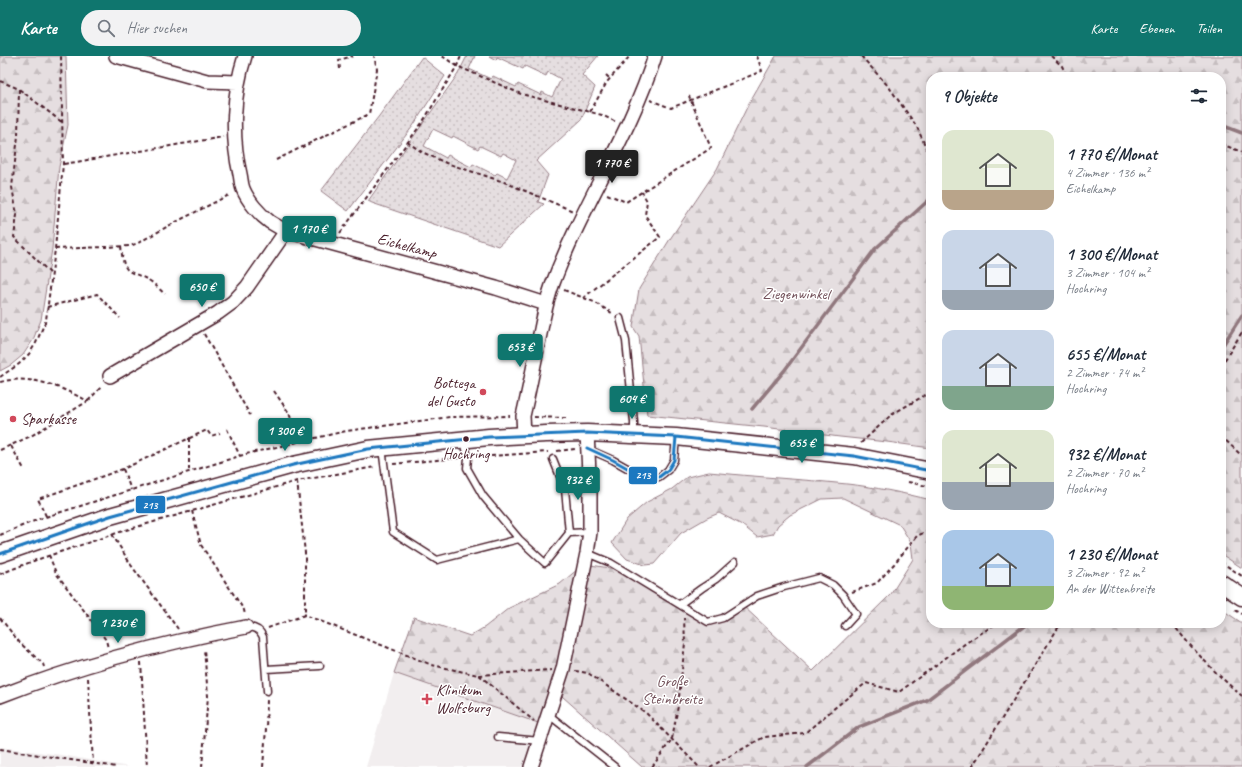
<!DOCTYPE html>
<html lang="de">
<meta charset="utf-8">
<style>
:root{--surface:#fff;--page:#f2f2f3;--text:#1f2937;--muted:#747a83;--accent:#0f766e}
body{margin:0;font-family:Caveat,sans-serif;background:var(--page);color:var(--text);height:100vh;display:flex;flex-direction:column;font-size:15px;white-space:nowrap}
*{box-sizing:border-box;margin:0}
p{font-size:13px;color:var(--muted)}
.icon{flex:none;width:22px;height:22px;fill:none;stroke:currentColor;stroke-width:2;stroke-linecap:round;stroke-linejoin:round}
.map{position:relative;flex:1;overflow:hidden}
.panel{position:absolute;left:926px;top:16px;width:300px;height:556px;display:flex;flex-direction:column;background:var(--surface);border-radius:16px;box-shadow:0 2px 10px #0003}
.panel>*{flex:none}
.price{position:absolute;translate:-50% -34px;padding:0 9px;border-radius:4px;background:var(--accent);color:#fff;font-size:13px;line-height:26px;filter:drop-shadow(0 1px 2px #0008)}
.price::after{content:'';position:absolute;left:50%;top:24px;width:12px;height:9px;margin-left:-6px;background:inherit;clip-path:polygon(0 0,100% 0,50% 100%)}
.price.active{background:#222;color:#fff}
ul{padding:0;list-style:none}
li{display:flex;align-items:center;gap:12px;height:100px;padding:0 16px}
li span{display:grid;place-items:center;flex:none;width:112px;height:80px;border-radius:12px;color:#555}
li>.icon{margin-inline-start:auto}
span .icon{width:48px;height:48px;fill:#fffc;stroke-width:1}
li b{font-size:17px}
h2{display:flex;justify-content:space-between;align-items:center;height:48px;padding:0 16px;font-size:17px}
header{display:flex;align-items:center;gap:24px;box-sizing:border-box;height:56px;padding:0 20px;background:var(--accent);color:#fff}
header strong{font-size:19px}
nav{display:flex;gap:22px;margin-inline-start:auto;font-size:14px}
.search{width:280px;height:36px;background:var(--page);display:flex;align-items:center;gap:10px;box-sizing:border-box;padding:0 14px;border-radius:22px;color:var(--muted);font-size:15px}
.map>svg:first-child{display:block}
</style>
<header>
<strong>Karte</strong>
<div class="search"><svg class="icon" aria-label="search" viewBox="0 0 24 24"><circle cx="10" cy="10" r="6"/><path d="M15 15l6 6"/></svg>Hier suchen</div>
<nav><a>Karte</a><a>Ebenen</a><a>Teilen</a></nav>
</header>
<div class="map">
<svg width="1242" height="711" viewBox="0 0 1242 711">
<defs>
<pattern id="grass-dots" width="8" height="8" patternUnits="userSpaceOnUse"><rect width="8" height="8" fill="#e5dee0"/><path d="M2 2h.1M6 6h.1" fill="none" stroke="#c6bec0" stroke-width="1.8" stroke-linecap="round"/></pattern>
<pattern id="forest-firs" width="22" height="20" patternUnits="userSpaceOnUse"><rect width="22" height="20" fill="#e5dee0"/><path d="M5 1l3.5 6h-7zM16 11l3.5 6h-7z" fill="#c6bec0"/></pattern>
</defs>
<rect width="100%" height="100%" fill="#fff"/>
<filter id="ink" filterUnits="userSpaceOnUse"><feTurbulence type="fractalNoise" baseFrequency=".025" numOctaves="2"/><feDisplacementMap in="SourceGraphic" scale="8" xChannelSelector="R" yChannelSelector="G"/><feConvolveMatrix kernelMatrix="1 2 1 2 8 2 1 2 1" color-interpolation-filters="sRGB"/></filter>
<g filter="url(#ink)">
<path fill="#f2eeef" d="M394,617L541,668L527,711H366Z
M0,691L62,699L129,711H0Z"/>
<path fill="url(#grass-dots)" stroke="#987e86" fill-rule="evenodd" d="M467,0H475L469,13L491,23L493,20L516,31L518,28L541,39L542,36L552,41L561,23L548,16L546,20L525,10L523,13L497,1L496,4L489,0H598L582,19L595,31L581,64L536,105L548,119L538,146L544,148L498,190L372,147L368,145L458,18ZM433,73L452,82L453,80L478,93L480,90L501,100L503,97L516,104L507,122L497,117L495,119L473,108L471,111L448,99L446,102L424,90Z
M422,1L445,20L413,70L348,155L321,135L379,60Z"/>
<path fill="url(#forest-firs)" stroke="#987e86" d="M0,0H66L68,69L59,111L52,193L41,264L33,284L23,299L11,309L0,315Z
M776,0H1242V512L1221,498V21H931V392L887,386L840,381L764,371L647,359L639,280L633,271L639,233L670,183L717,113L749,47Z
M709,416C755,421 801,423 847,428C875,431 903,437 931,444V567H1221V553L1242,567V711H642L554,633L541,668L394,617L414,561L470,580L485,571L509,552L560,528L584,508L623,514L707,567L723,562L742,549L813,615L891,538L913,503L911,487L900,469L843,442L822,443L790,459L778,469L773,478L757,481L742,469L719,457L707,462L681,477L654,508L645,509L627,503L612,487L627,463L647,446L672,433L687,421Z"/>
<g fill="none" stroke-linecap="round" stroke-linejoin="round">
<path stroke="#91787e" stroke-width="3.5" d="M1221,69L1242,77
M1221,292L1242,259
M752,353L784,315L875,193L931,142
M807,711L859,671L927,644L1028,567"/>
<g stroke="#4a1f2b" stroke-width="9">
<path id="service" d="M620,262L626,285L634,366V378
M464,384L468,402L467,412L483,440L519,483L545,507L569,477
M382,392L393,476L437,504L519,483
M588,393L613,404L629,413L650,422L659,421L668,414L674,404L676,382
M553,403L565,433L569,477L590,476
M587,497L611,507L708,566L723,562L757,540L784,531L819,522L833,529L843,539L856,558L845,570
M680,548L702,532L716,523L735,506
M246,571C254,571 260,573 263,581L267,635
M266,613L320,610
M549,659L615,711
M498,681L540,685"/>
</g>
<g stroke="#4a1f2b" stroke-width="16">
<path id="minor" d="M116,0L207,25L238,26
M245,0C233,37 231,80 240,118C241,122 241,128 243,133C248,145 259,158 270,166C275,169 280,172 286,175L496,232L546,248
M110,320L218,257L233,246L247,231L286,175
M524,379L523,360C529,334 534,309 539,283C543,264 546,245 553,227C582,149 630,79 655,0
M0,640C79,609 162,587 246,571
M531,711L563,613L587,497L590,476V437L587,377"/>
</g>
<g stroke="#4a1f2b" stroke-width="19">
<path id="tertiary" d="M0,498L110,460L293,409L368,393L489,381L546,378L587,377L676,381L854,400L931,415
M1221,527L1242,541"/>
</g>
<path stroke="#4a1f2b" stroke-width="2" stroke-dasharray="4 3" stroke-linecap="butt" d="M442,0L457,10L521,38L602,59L616,66
M861,0L889,31L917,71L931,103
M1051,0L1062,10L1067,21
M340,13L339,4L353,0
M606,19L610,23
M0,25L19,33L63,67
M19,33L18,80L12,131L17,159L14,181L51,218
M650,44L671,52L762,15L757,0
M590,56L607,26L630,0
M407,86L422,96L446,107L504,126L573,155
M1221,88L1242,96
M276,104L369,58L377,13L374,0
M64,108L223,81
M607,138L626,146L711,92L689,40
M340,177L422,67L457,10L461,0
M121,190C124,222 128,212 150,225C156,229 160,234 165,238
M55,193L130,190L138,187L172,168L231,138
M564,234L594,246L612,257
M583,242L660,181L645,159L647,145L642,136
M47,251L97,238L120,262
M204,278L250,359
M1221,310L1242,276
M0,321L19,308L29,298L36,287L46,264L55,193L63,108L61,0
M0,326C32,318 60,331 88,345L31,380L0,394
M274,335L289,357L299,386
M88,345L102,330
M534,361L566,362
M227,373L240,400
M1221,380L1240,398H1242
M189,382V416
M861,387L891,359L927,338L931,337
M11,390L24,413
M557,395L576,393
M477,401L548,396
M393,408L459,402
M123,413L131,434
M297,425L305,497V559
M908,426L931,431
M192,455L201,489L244,554L245,559
M46,460L38,443L123,413L207,374L211,380L220,377
M112,478L131,509L178,573
M0,479L39,463L246,398L346,375L450,361L510,360
M49,499L56,517L106,584L108,592
M1221,506L1242,520
M0,518L36,504L126,474L192,455L297,425L375,411
M852,536L877,527L894,508L917,480L931,473
M1235,554L1242,558
M0,562L20,587L43,608L44,611
M1172,567C1193,594 1216,618 1242,640
M268,572L305,559L432,609L478,619L551,614
M141,606L147,711
M575,615L588,617L646,657L699,711
M479,619L534,665
M88,622L93,707
M0,693L117,711
M202,711L208,640L204,593
M263,711L266,673L267,644
M652,711L672,683L678,650L685,587L684,562
M710,711L764,681L805,677L837,650L866,627L899,636L966,587L997,567
M972,711L1061,567"/>
<use href="#service" stroke="#fff" stroke-width="6"/>
<use href="#minor" stroke="#fff" stroke-width="13"/>
<use href="#tertiary" stroke="#fff" stroke-width="16"/>
<g stroke="#fff" stroke-width="6">
<path id="bus-1" d="M587,392L613,404L629,413L650,422L659,421L668,414L674,404L676,381
M0,498L110,460L293,409L368,393L489,381L587,377L676,381L854,400L931,415"/>
</g>
<use href="#bus-1" stroke="#1c78c0" stroke-width="3"/>
</g>
</g>
<g fill="#d1495b" stroke="#fff" stroke-width="1.5">
<circle cx="483" cy="336" r="4"/>
<circle cx="13" cy="363" r="4"/>
<path d="M425 637h4v4h4v4h-4v4h-4v-4h-4v-4h4z"/>
</g>
<circle fill="#4a1f2b" stroke="#fff" stroke-width="1.5" cx="466" cy="383" r="3.5"/>
<g text-anchor="middle" dominant-baseline="central" stroke-width="3" stroke-linejoin="round" paint-order="stroke">
<g font-size="15" fill="#4a1f2b" stroke="#fff">
<text x="466" y="398">Hochring</text>
</g>
<g font-size="16" fill="#4a1f2b" stroke="#fff">
<text transform="translate(407 190) rotate(15)">Eichelkamp</text>
</g>
<g font-size="16" fill="#714f58" stroke="#fff">
<text x="796" y="238">Ziegenwinkel</text>
<text x="672" y="625">Große<tspan x="672" dy="18">Steinbreite</tspan></text>
</g>
<g font-size="16" fill="#4a1f2b" stroke="#fff" text-anchor="start">
<text x="475" y="327" text-anchor="end">Bottega<tspan x="475" dy="18">del Gusto</tspan></text>
<text x="21" y="363">Sparkasse</text>
<text x="436" y="634">Klinikum<tspan x="436" dy="18">Wolfsburg</tspan></text>
</g>
</g>
<g stroke="#fff" stroke-width="1.5">
<rect x="628" y="410" width="30" height="19" rx="4" fill="#1c78c0"/>
<rect x="135" y="439" width="31" height="19" rx="4" fill="#1c78c0"/>
</g>
<g font-size="11" text-anchor="middle" font-weight="bold" fill="#fff">
<text x="643" y="423">213</text>
<text x="150" y="453">213</text>
</g>
</svg>
<b class="price active" style="left:612px;top:128px">1 770 €</b>
<b class="price" style="left:309px;top:194px">1 170 €</b>
<b class="price" style="left:202px;top:252px">650 €</b>
<b class="price" style="left:520px;top:312px">653 €</b>
<b class="price" style="left:632px;top:364px">604 €</b>
<b class="price" style="left:285px;top:396px">1 300 €</b>
<b class="price" style="left:802px;top:408px">655 €</b>
<b class="price" style="left:578px;top:445px">932 €</b>
<b class="price" style="left:118px;top:588px">1 230 €</b>
<section class="panel">
<h2>9 Objekte<svg class="icon" aria-label="filters" viewBox="0 0 24 24"><path d="M4 7h16M4 17h16"/><circle cx="9" cy="7" r="2"/><circle cx="15" cy="17" r="2"/></svg></h2>
<ul>
<li><span style="background:linear-gradient(#dfe7d0 75%,#b9a48a 0)"><svg class="icon" aria-label="home" viewBox="0 0 24 24"><path d="M3 11l9-7 9 7M6 9v11h12V9"/></svg></span><div><b>1 770 €/Monat</b><p>4 Zimmer · 136 m²</p><p>Eichelkamp</p></div></li>
<li><span style="background:linear-gradient(#c9d6e8 75%,#9aa5b1 0)"><svg class="icon" aria-label="home" viewBox="0 0 24 24"><path d="M3 11l9-7 9 7M6 9v11h12V9"/></svg></span><div><b>1 300 €/Monat</b><p>3 Zimmer · 104 m²</p><p>Hochring</p></div></li>
<li><span style="background:linear-gradient(#c9d6e8 70%,#7fa58c 0)"><svg class="icon" aria-label="home" viewBox="0 0 24 24"><path d="M3 11l9-7 9 7M6 9v11h12V9"/></svg></span><div><b>655 €/Monat</b><p>2 Zimmer · 74 m²</p><p>Hochring</p></div></li>
<li><span style="background:linear-gradient(#dfe7d0 65%,#9aa5b1 0)"><svg class="icon" aria-label="home" viewBox="0 0 24 24"><path d="M3 11l9-7 9 7M6 9v11h12V9"/></svg></span><div><b>932 €/Monat</b><p>2 Zimmer · 70 m²</p><p>Hochring</p></div></li>
<li><span style="background:linear-gradient(#a9c7e8 70%,#8fb573 0)"><svg class="icon" aria-label="home" viewBox="0 0 24 24"><path d="M3 11l9-7 9 7M6 9v11h12V9"/></svg></span><div><b>1 230 €/Monat</b><p>3 Zimmer · 92 m²</p><p>An der Wittenbreite</p></div></li>
</ul>
</section>
</div>
